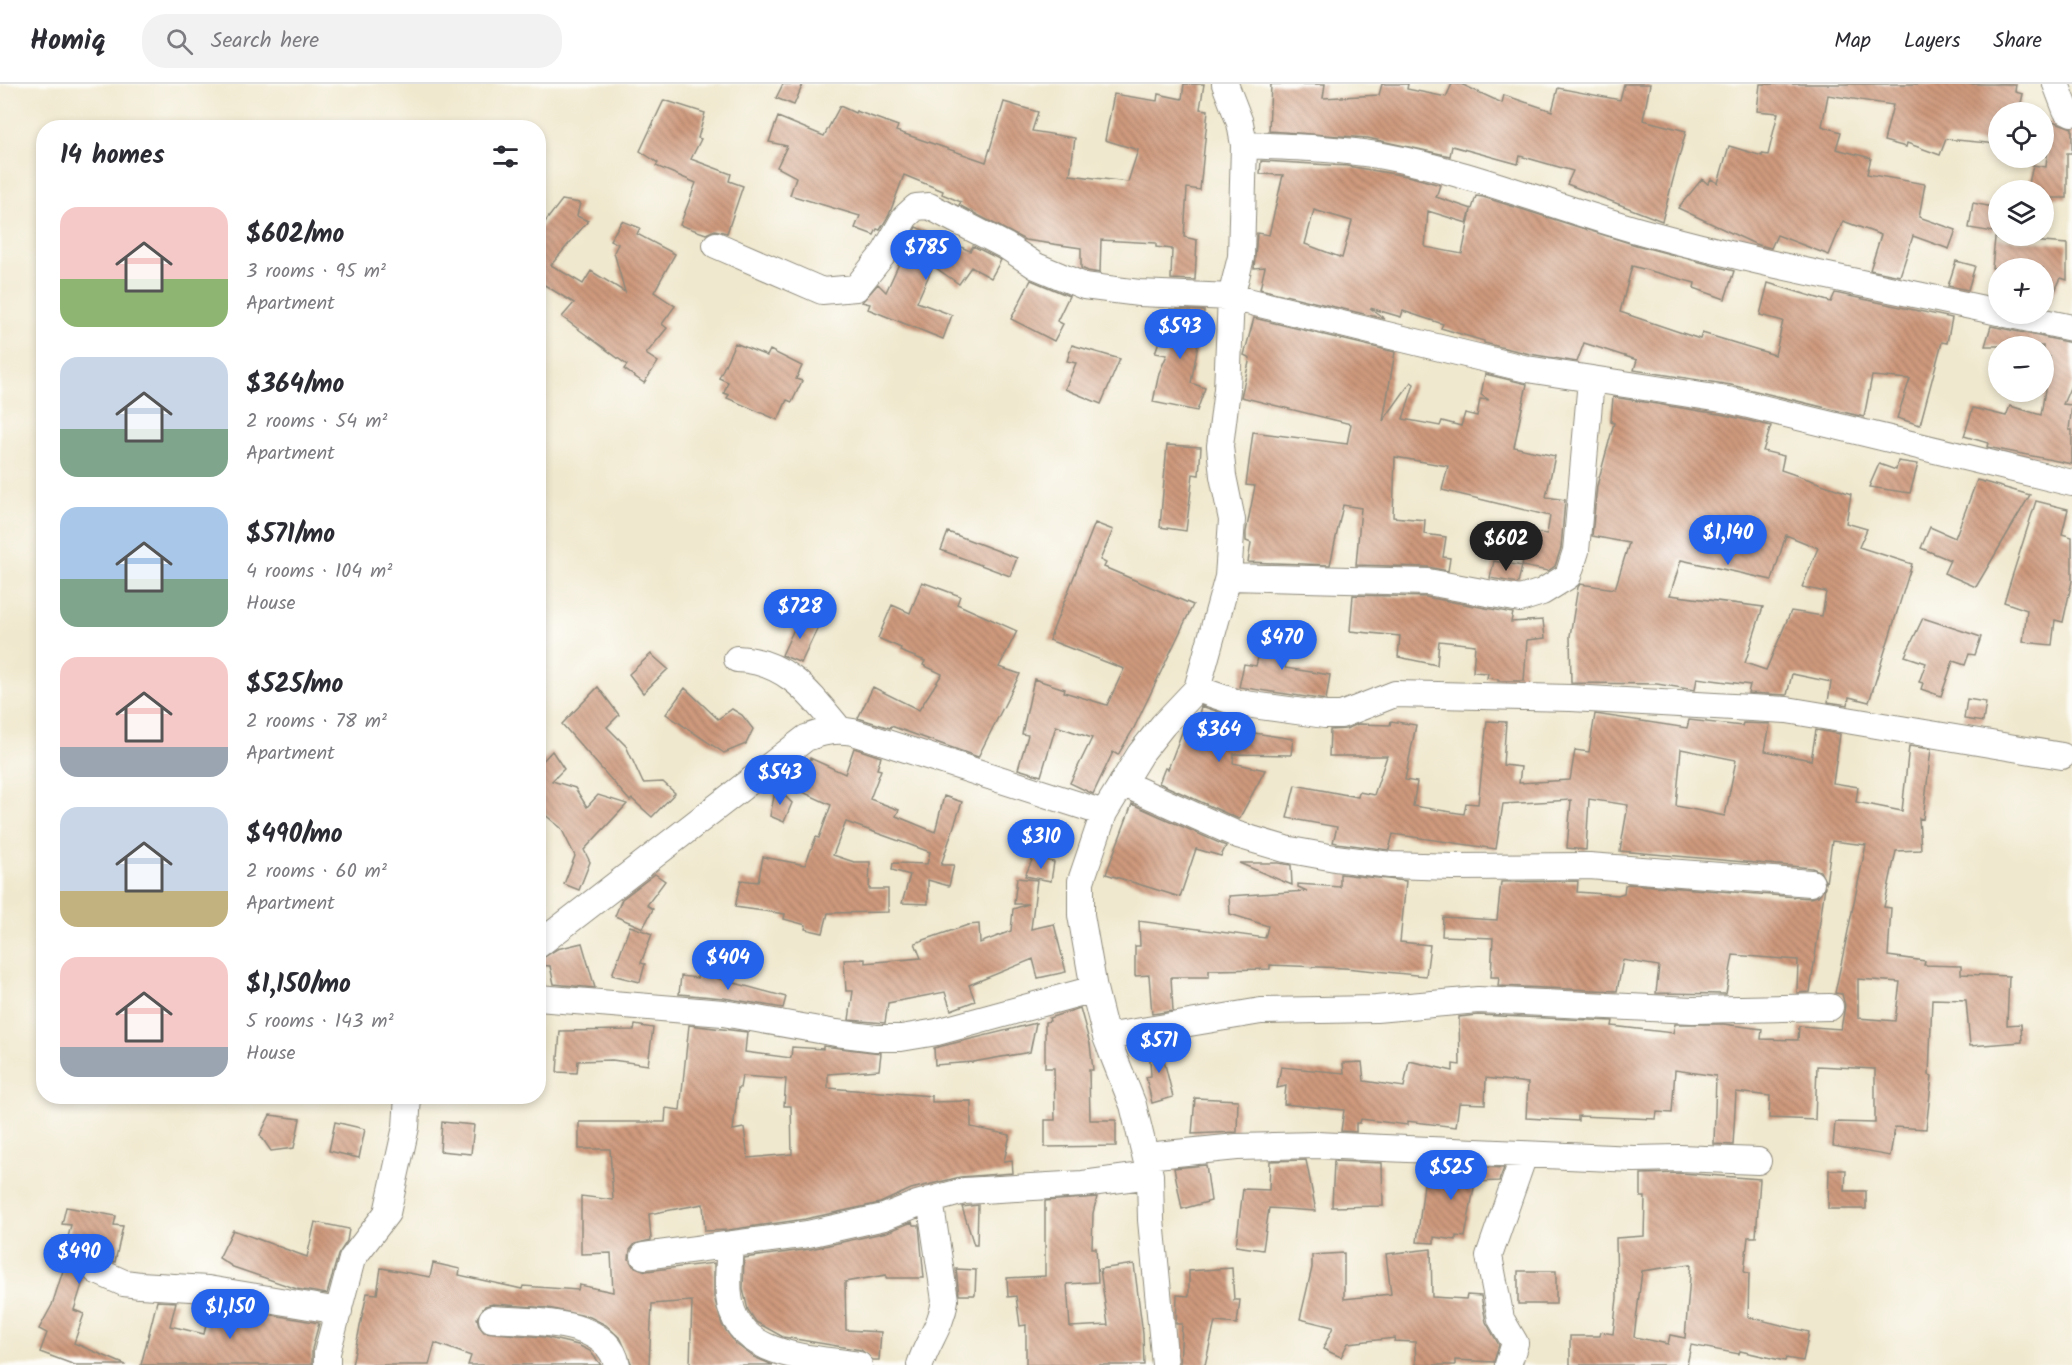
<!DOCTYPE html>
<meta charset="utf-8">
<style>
:root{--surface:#fff;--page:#f2f2f3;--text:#2b2b33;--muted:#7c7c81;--line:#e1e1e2;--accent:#2563eb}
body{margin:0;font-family:Kalam,sans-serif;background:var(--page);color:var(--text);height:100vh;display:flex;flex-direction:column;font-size:22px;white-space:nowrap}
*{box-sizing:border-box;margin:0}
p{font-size:20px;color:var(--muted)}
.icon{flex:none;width:33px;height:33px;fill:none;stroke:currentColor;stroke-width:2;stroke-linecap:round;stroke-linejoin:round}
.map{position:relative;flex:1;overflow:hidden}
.drawer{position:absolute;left:36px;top:36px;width:510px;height:984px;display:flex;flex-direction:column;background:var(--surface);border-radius:24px;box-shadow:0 3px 9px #0003}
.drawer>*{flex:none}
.fabs{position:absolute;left:1988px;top:18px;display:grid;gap:12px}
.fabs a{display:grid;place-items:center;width:66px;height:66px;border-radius:50%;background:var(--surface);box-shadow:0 3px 9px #0003;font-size:30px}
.price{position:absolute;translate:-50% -51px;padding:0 14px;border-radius:21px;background:var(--accent);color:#fff;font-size:20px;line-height:39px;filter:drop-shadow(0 2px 3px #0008)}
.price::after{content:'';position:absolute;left:50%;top:36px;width:18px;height:14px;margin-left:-9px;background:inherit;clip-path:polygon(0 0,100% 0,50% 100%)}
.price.current{background:#222;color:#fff}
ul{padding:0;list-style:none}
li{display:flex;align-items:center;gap:18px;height:150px;padding:0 24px}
li span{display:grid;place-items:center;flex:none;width:168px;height:120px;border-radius:18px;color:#555}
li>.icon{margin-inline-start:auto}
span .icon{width:72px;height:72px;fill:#fffc;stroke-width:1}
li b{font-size:26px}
h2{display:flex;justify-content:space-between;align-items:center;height:72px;padding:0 24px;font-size:26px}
header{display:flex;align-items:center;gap:36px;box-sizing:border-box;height:84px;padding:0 30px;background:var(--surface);border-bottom:2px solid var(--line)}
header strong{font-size:28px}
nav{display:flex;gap:33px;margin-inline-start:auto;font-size:21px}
.search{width:420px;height:54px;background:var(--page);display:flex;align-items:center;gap:15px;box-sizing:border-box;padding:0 21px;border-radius:24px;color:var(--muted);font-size:22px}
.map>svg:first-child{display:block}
</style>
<header>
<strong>Homiq</strong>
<div class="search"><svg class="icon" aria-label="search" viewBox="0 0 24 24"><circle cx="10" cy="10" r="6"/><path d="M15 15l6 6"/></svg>Search here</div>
<nav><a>Map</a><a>Layers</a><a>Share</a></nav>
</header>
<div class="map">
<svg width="2072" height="1281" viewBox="0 0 2072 1281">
<defs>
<pattern id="building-back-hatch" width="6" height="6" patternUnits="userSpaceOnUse" patternTransform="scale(1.5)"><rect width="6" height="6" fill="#cf9a7d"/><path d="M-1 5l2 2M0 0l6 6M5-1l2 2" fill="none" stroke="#a87e67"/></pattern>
</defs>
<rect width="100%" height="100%" fill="#fdfcf7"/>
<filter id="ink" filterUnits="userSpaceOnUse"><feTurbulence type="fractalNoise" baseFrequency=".0167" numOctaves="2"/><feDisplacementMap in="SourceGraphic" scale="12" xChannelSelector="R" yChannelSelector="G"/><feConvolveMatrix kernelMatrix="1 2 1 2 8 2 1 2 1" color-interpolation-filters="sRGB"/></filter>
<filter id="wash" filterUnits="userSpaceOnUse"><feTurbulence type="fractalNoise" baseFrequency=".008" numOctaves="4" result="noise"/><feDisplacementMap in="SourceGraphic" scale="24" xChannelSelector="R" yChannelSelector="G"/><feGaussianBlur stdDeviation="1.35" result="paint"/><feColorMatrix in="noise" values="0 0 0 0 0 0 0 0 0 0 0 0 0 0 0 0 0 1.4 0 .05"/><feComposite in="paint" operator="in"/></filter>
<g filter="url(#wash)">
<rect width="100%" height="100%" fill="#f0e8ce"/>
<g id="blocks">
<path fill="url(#building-back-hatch)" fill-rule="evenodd" d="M783,0H803L794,21L776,14Z
M1184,0H1204L1200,25L1208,26L1200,106L1187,104L1184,153L1197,156L1195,196L1171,195L1172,165L1156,163V159L1101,156L1100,189L1088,187L1081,184V164L1025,156L959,121L961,118L942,110L943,107L904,91L889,131L880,146L877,145L874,151L855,144L860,132L790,111L796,93L777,83L787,62L769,58L778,33L824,52L840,22L855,29L856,27L898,42L896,47L986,78L1004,18L1038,28L1032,47L1075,54L1070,91L1128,98L1138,66L1105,56L1114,10L1157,17L1158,10L1182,15Z
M1271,0H1325L1323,14L1379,11L1382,0H1408L1407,5L1446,13L1452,0H1461L1502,19L1504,11L1552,27L1558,4L1620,16L1624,0H1650L1643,36L1686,47L1662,137L1567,100L1573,87L1520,72L1518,80L1452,62L1450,72L1368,54L1269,47Z
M1760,0H2016L2015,8L2023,10L2019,28H1998V60L1946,55L1940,71L1907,59L1906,63L1884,57L1893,21L1828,11L1822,42L1841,48L1836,65L1871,74L1867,90L1925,100L1919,133L1956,146L1949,165L1913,152L1900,192L1870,186L1881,151L1843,137L1829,171L1777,151L1771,164L1755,160L1678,124L1702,95L1708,100L1711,95L1718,99L1729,62L1762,72V70L1768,71L1778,29L1757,27Z
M664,16L705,29L698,54L701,55L691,75L731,90L729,97L743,102L727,149L715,146L706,150L680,141L696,99L656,82L658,79L640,67Z
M2050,36L2072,44V69H2067V114H2043V106L2028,104L2033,81L2046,83Z
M1261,77L1347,82L1412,93L1440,101L1436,113L1472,125L1476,112L1483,113L1636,161L1734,187L1725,215L1694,204L1695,199L1632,182L1620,228L1700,255L1702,249L1775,271L1783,237L1760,231L1768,199L1831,218L1835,209L1952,234L1947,259L1942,258L1920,341L1897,334L1910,295L1872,292L1864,333L1731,301L1634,286L1637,276L1584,259L1577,278L1530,270L1484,259V257L1441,244L1443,240L1403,227L1401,233L1370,224L1385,235L1260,205L1265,183L1254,184L1257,149L1269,151L1283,91L1260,90ZM1314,126L1352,137L1342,174L1305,160ZM1471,126L1462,170L1425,163L1428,127L1467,139Z
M562,116L580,119L577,132L588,137L551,181L583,200L591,187L625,208L614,168L618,160L610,156L622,137L640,144L637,150L675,170L654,208L675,222L662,240L667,244L646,270L658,278L644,299L624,285L627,281L562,233L574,219L538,197V147Z
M1973,119L1998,124L1993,148L1969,144Z
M916,143L970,167L973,162L1001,176L991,194L971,183L959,200L933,182L917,218L952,231L943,255L868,225L870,220L862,218L878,200L886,208Z
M1995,154L2067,160V196L2061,194L2047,223H2043V184H1992Z
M1956,177L1975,182L1968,206L1948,202Z
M1031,196L1069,212L1057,237L1063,240L1054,257L1011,235Z
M1170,225L1204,227L1191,299L1205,304L1197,327L1153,318L1159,289L1167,271L1155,269Z
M1254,234L1395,268L1383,337L1411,298L1414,300L1403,335L1440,342L1442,337L1461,342L1465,329L1477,332L1480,315L1489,316L1481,311L1485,290L1527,300L1514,363L1555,372L1546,413L1565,416L1561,464L1555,482L1548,487L1522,482L1530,448L1547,450L1550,432L1442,406L1448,382L1395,373L1393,433L1425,436L1424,450L1446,453L1443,473L1450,474L1448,487L1428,483L1356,481L1361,424L1343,421L1330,481L1248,478L1251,459L1246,457V448L1255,402L1246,401L1253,348L1347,360L1351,340L1241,313L1250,274L1244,271Z
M1991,242L2072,259V299L2063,320L2072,321L2069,346H2072V380L1987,363L1988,359L1964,352L1973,324L2006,332L2010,322L2041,331L2050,273L2043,271V262H1985Z
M735,259L767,272L770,266L802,282L796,295L802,297L792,318L787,316L778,336L727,314L729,311L724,309L728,298L719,294Z
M1072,261L1120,275L1101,320L1065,305L1076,279L1067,277Z
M1613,313L1725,331L1771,342L1763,367L1784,372L1781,386L1851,410L1846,439L1867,445L1859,463L1912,480L1869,618L1849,613L1848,621L1828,618L1831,598L1792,590L1787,611L1748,609L1750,601L1697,594L1695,606L1657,600L1571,599L1570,552L1578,503L1580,500L1615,505L1629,459L1592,452L1597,402L1614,339L1611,338ZM1786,451L1818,464L1802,503L1826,508L1822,532L1791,527L1766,586L1745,579L1763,523L1670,511L1681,476L1772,496Z
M1167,361L1201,363L1199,391L1193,390L1186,447L1160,443Z
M1898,377L1918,380L1910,409L1869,403L1879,380L1896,386Z
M1977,396L2030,411L1976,503L1944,489L1950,476L1921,464L1930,443L1955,454Z
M2036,417L2068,425L2062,450L2072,453V497L2063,538L2055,536L2052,561L2023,558L2027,526L2004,518Z
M1095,439L1113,446L1100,476L1106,479L1104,483L1193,521L1134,644L1118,671L1113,668L1093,710L1070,699L1092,654L1056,642L1041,692L1018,685L1028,651L1022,650L1034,595L1065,605L1064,608L1107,621L1124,585L1049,556Z
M948,448L1017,474L1010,492L941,466Z
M1494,477L1522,482L1518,499L1490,494Z
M922,498L960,512L957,520L1017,547L999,583L1020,590L978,673L891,642L890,644L858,634L873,603L919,626L942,590L923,581L925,577L900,567L901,564L878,554L892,521L910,529Z
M1353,511L1426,513L1513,529L1511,538L1543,536L1545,554L1527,556L1524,597H1498V595L1487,594L1488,589L1473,588L1475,561L1439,557L1437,581L1398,573L1400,552L1350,547Z
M800,532L819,541L801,579L782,571Z
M1923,534L1981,553L1975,571L1969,570L1965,581L1953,577L1941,612L1921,605L1923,599L1919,598L1926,579L1905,572Z
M1265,544L1293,551L1285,584L1330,591L1326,616L1239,603L1244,580L1256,582Z
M651,570L668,585L643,609L629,590Z
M598,603L619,631L607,643L626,662L643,699L663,698L675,709L652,733L632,715L630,717L562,640Z
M685,604L718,635L732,625L742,631L753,645L746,660L724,669L666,630Z
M1967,615L1986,618L1983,638L1964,635Z
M1201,622L1225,630L1221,644L1293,655L1291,671L1234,670L1233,679L1265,686L1239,735L1159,699L1165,684L1168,685L1184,643L1195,647Z
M1595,630L1687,644L1689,636L1742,642L1743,639L1770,640L1765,667L1811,676L1816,646L1840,650L1833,699L1858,703L1856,718L1902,727L1909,662L1931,665L1923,735L1919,734L1921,766L1896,767L1884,823L1891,824L1888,872L1925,877L1924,881L1961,882V890L2009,892L2007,941L2021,940L2022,958L1970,962L1966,916L1932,915L1929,991L1932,992L1926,1045L1895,1043L1890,1072L1833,1062L1835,1038L1875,1039V985L1817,982L1815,1036L1769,1034L1770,1012L1736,1008L1733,1061L1714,1060L1716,992L1675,986L1672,1029L1657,1028L1656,1035L1578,1032V1037L1526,1034L1528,999L1486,994L1485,1020L1459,1019L1456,1043L1407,1037V1041L1361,1035L1360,1039H1356V1048L1341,1047L1344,1026L1284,1020L1286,1002L1277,1004L1281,983L1344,989L1343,979L1362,978L1364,997L1404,1003L1409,977L1453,987V980L1460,981L1459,933L1478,931L1613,937L1612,942L1673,949L1675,940H1723L1762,945L1761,955L1798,956L1799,942L1841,945L1845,922L1842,910L1835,909L1866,761L1832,757L1826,799L1820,787L1812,784L1620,767L1628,721L1589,715L1586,766L1567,764L1571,716L1503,720L1496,765L1393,750L1389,766L1337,759L1333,758L1337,743L1287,734L1295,701L1358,713L1359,708L1374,711L1387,672H1329L1330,646L1346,645L1358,640L1390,641L1391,637L1416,641L1405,696L1417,698L1413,722L1464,730L1466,719L1478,720L1487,637L1506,638L1503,681L1521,683L1519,699L1570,696L1575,666L1589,668ZM1681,665L1736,676L1725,732L1676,722ZM1858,895L1900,898L1895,937L1858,934Z
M854,664L881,673L877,685L881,686L870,715L899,726L896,732L935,748L944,712L962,718L941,781H954L949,802L928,796V820L902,819L910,791L892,786L893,779L927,780L930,768L846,738L833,771L854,778H870L869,805H888V828L828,829L823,849L805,845L806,841L784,835L785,830L735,823L741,796L758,798L763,773L805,781L816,753L819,754L831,721L796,705L810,674L845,690Z
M552,667L564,685L552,697L575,704L587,723L598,711L627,720L584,766L590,778L579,806L564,800L575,772L561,744L538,725V682Z
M776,703L792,719L784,738L770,732Z
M1132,720L1226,762L1221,772L1196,765L1180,813L1106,790Z
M1033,774L1054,778L1051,797L1025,792Z
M1239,779H1278L1291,781L1292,801Z
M655,790L665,797L647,821L653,825L643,844L615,832L622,815Z
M1340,790L1406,797L1400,858L1430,861L1426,892L1345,884L1270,881V885L1209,886V893H1171L1173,927L1152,930L1149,891L1135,892V862H1140L1139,837L1265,854L1268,842L1230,830L1229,812L1307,807L1298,803V800L1340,803Z
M1017,794L1037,796L1031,845L1054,840L1066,888L1038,894L1033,875L969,901L975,917L951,926L945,908L888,919L885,939L849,936L853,907H846L844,876L865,875V879L921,874L915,859L968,841L979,840L980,859L1011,847L1013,825L1028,820H1014Z
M1578,797L1577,808L1618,811L1624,809L1625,801L1629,800L1810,814L1818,812L1825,802L1810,908L1797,909L1798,876L1733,871L1726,910L1656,909L1659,882L1623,876L1617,907L1498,902L1499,893H1491L1493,854L1442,852L1443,833L1497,836L1501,798Z
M630,842L652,850L641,879L645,880L640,898L612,891Z
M582,859L595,904L554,900L550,882L538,881L539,876L557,865Z
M698,889L786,913L783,924L724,914L679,910L681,892L697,894Z
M1080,924L1090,960L1093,986H1089L1090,1036H1116V1062L1045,1063V1036H1055L1054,984H1045V938L1050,937L1049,934Z
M1036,939L1030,968L973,978L935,981L934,964Z
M635,941L653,944L648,981L612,976L578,977L577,989L557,988L560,947L634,946Z
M689,941L747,948L745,968L791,974L792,963L823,965V962L881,969L879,986L828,990V1004L932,1012V1018L971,1017V1043L1010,1051L1004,1077L1012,1076L1013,1089L960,1093L911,1105L880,1119L805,1135L728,1146L705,1147L703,1120L649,1130L651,1156L635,1160L630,1166L629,1175L633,1182L646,1187L714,1179V1213L722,1241L736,1260L754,1273L773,1281H690L692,1217L652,1220L649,1281H632L621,1255L606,1241L590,1233L548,1224L493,1220L485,1222L477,1234L479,1242L484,1248L544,1253L578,1261L590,1267L601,1281H468L471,1272L435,1259L429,1281H352L367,1209L377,1210L381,1184L430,1193L433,1179L460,1185L459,1191L522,1205L523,1202L578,1206L579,1201L613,1208L611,1169L581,1170V1112L613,1116L610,1065H579V1038H665L666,1024L680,1026ZM742,992L786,995L784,1022H791L792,1070L748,1074L744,1044L733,1046L738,1004H740Z
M1175,957L1176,961L1161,964L1173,1013L1152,1019L1146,993L1151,992L1149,961Z
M1195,1014L1238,1016L1237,1048L1192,1050Z
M270,1031L300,1035L294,1064L271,1067L260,1051Z
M335,1038L365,1045L359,1074L329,1067Z
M442,1038L474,1041L471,1070L440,1067Z
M1306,1076L1316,1127L1269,1124L1263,1166L1236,1162L1243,1105L1269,1106L1270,1077Z
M1334,1077L1382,1079L1383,1122L1332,1123Z
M1206,1081L1211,1117L1182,1125L1174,1084Z
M1439,1081L1504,1084L1499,1097L1475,1098L1465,1153L1456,1152V1156L1434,1153V1159L1417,1158L1425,1092L1437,1094Z
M1829,1086H1846L1845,1107H1866V1125H1828Z
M1681,1089L1760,1095L1756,1153H1748L1744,1188L1749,1189L1748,1233L1809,1248L1803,1277L1786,1274L1785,1277L1740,1267L1739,1270L1691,1261L1687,1281H1570V1252H1600L1601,1248L1613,1250L1617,1214L1616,1154L1644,1152L1645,1113H1641V1090ZM1691,1180L1685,1254L1670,1251L1668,1260L1634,1253L1642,1187Z
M1097,1113L1093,1129L1092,1164H1096L1098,1198L1067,1200L1070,1243L1108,1241L1100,1185L1134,1180L1143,1250L1144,1281H1026V1241L1020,1242L1016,1212L1008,1213L1007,1194L1045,1192V1117Z
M978,1121L977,1161H974L962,1123Z
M66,1123L116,1132L114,1141L123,1142L115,1178L96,1172L89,1175L83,1181L84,1194L74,1226L84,1230L74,1259L126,1281H75L40,1268L47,1249L39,1245L52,1221L68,1171L64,1170L71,1141L62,1140Z
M315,1138L349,1145L347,1157L338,1171L327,1210L297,1205L233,1183L219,1174L233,1146L307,1173Z
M912,1138L913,1141H919L924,1194H886V1191L845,1198L846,1246L881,1248L879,1276H873L861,1266L783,1253L756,1238L748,1226L743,1205L744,1174L811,1165L887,1148Z
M1431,1165L1432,1213L1466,1215L1467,1211L1481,1212L1486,1238L1499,1261L1494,1278L1455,1276V1281H1416L1415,1258L1394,1257L1395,1254L1348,1259L1341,1273L1323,1265L1333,1243L1300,1235L1312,1184V1171L1344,1169V1215L1391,1210L1386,1170Z
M1232,1184L1234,1216H1240L1237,1240L1215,1238L1205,1281H1180L1182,1240H1176L1177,1211L1189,1212V1187Z
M956,1185L976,1186L975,1211H959Z
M1518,1187H1556V1220H1518Z
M157,1217L176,1218L170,1242L204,1250L209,1228L236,1234L238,1225L319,1239L312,1265V1281H141Z"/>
</g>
</g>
<g filter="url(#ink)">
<use href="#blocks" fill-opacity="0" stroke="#8e8a7c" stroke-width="1.5"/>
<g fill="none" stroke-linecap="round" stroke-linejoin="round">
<g stroke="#8e8a7c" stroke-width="28">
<path id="minor" d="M2056,0L2066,26L2072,29
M1244,61C1290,63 1337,64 1383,72C1471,88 1554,123 1640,147C1758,180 1879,202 1998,228
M716,161L822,207L856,204L885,168L905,133L916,123L929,122L1006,162L1036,182L1084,202L1139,209L1231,213L1527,285L1728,316L2072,399
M2006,230L2072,244
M1228,493L1428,498L1520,515L1542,508L1568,492L1576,467L1591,296
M737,575C787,577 810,610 840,646
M1197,605L1238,619L1325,631H1341L1395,610L1571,614L1787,626L2062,672
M1122,699L1238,751L1285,765L1335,774L1390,781L1453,783L1589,782L1811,799
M538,861L806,654C822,648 835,645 853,648L1104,729
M538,914L723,929L836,949L876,954H901L937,948L1094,905
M1106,953L1261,927L1376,925L1478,916L1693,926L1830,923
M1146,1072L1237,1063L1316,1061L1634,1075L1679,1074L1758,1077
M730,1161C729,1178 727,1196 729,1212C735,1275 812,1273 859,1281
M644,1172L808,1150L884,1133L917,1120L964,1107L1083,1100L1150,1091
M97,1187L124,1199L140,1201L208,1205L339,1227
M492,1235C529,1238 608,1234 617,1281
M327,1281V1269L352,1175L387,1129L406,1043L408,1012
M920,1281C927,1258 942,1241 945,1216L930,1116
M1165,1281L1151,1136L1150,1091L1133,1021L1106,953L1094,905L1081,831V797L1104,729L1140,670L1163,641L1197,605L1228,493L1232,436L1223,392L1220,362L1227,305L1231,213L1241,173L1244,61L1240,39L1225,0
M1508,1281L1515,1259L1501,1235L1489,1172L1524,1071"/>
</g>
<use href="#minor" stroke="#fff" stroke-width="26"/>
</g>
</g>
</svg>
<div class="fabs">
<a><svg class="icon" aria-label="locate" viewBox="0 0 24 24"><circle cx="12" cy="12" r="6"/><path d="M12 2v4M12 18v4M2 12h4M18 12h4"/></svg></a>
<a><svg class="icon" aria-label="layers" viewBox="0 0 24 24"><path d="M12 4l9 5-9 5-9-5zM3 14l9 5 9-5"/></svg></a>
<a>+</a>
<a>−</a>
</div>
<b class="price" style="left:926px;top:197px">$785</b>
<b class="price" style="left:1180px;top:276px">$593</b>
<b class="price" style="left:1728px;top:482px">$1,140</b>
<b class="price current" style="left:1506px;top:488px">$602</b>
<b class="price" style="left:800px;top:556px">$728</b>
<b class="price" style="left:1282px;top:587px">$470</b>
<b class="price" style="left:1219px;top:679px">$364</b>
<b class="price" style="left:780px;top:722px">$543</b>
<b class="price" style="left:1041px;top:786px">$310</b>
<b class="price" style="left:728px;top:907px">$404</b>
<b class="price" style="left:1159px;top:990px">$571</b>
<b class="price" style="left:1451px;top:1117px">$525</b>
<b class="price" style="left:79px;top:1201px">$490</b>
<b class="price" style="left:230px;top:1256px">$1,150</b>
<section class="drawer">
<h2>14 homes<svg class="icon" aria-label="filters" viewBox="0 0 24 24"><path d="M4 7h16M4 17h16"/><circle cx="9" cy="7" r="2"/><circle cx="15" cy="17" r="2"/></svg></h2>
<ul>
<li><span style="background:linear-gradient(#f6c9c9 60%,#8fb573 0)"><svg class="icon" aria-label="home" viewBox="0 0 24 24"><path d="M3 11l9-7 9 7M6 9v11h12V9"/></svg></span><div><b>$602/mo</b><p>3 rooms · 95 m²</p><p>Apartment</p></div></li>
<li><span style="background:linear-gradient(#c9d6e8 60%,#7fa58c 0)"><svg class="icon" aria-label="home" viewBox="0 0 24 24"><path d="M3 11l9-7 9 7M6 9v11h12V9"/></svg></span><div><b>$364/mo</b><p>2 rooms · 54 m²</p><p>Apartment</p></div></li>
<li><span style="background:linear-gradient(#a9c7e8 60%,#7fa58c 0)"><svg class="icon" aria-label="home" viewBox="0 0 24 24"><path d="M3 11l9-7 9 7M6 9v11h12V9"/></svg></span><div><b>$571/mo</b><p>4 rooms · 104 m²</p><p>House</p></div></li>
<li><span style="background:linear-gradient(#f6c9c9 75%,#9aa5b1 0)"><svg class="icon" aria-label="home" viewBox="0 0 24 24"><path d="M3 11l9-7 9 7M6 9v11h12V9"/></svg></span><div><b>$525/mo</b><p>2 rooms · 78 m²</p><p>Apartment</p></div></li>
<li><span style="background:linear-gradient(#c9d6e8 70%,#c2b280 0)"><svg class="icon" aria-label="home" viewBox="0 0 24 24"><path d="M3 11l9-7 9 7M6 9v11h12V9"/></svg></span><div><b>$490/mo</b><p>2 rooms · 60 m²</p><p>Apartment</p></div></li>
<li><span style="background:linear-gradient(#f6c9c9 75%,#9aa5b1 0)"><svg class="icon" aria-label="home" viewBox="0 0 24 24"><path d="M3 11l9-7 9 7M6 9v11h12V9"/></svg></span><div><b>$1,150/mo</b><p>5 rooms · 143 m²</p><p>House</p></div></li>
</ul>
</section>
</div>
